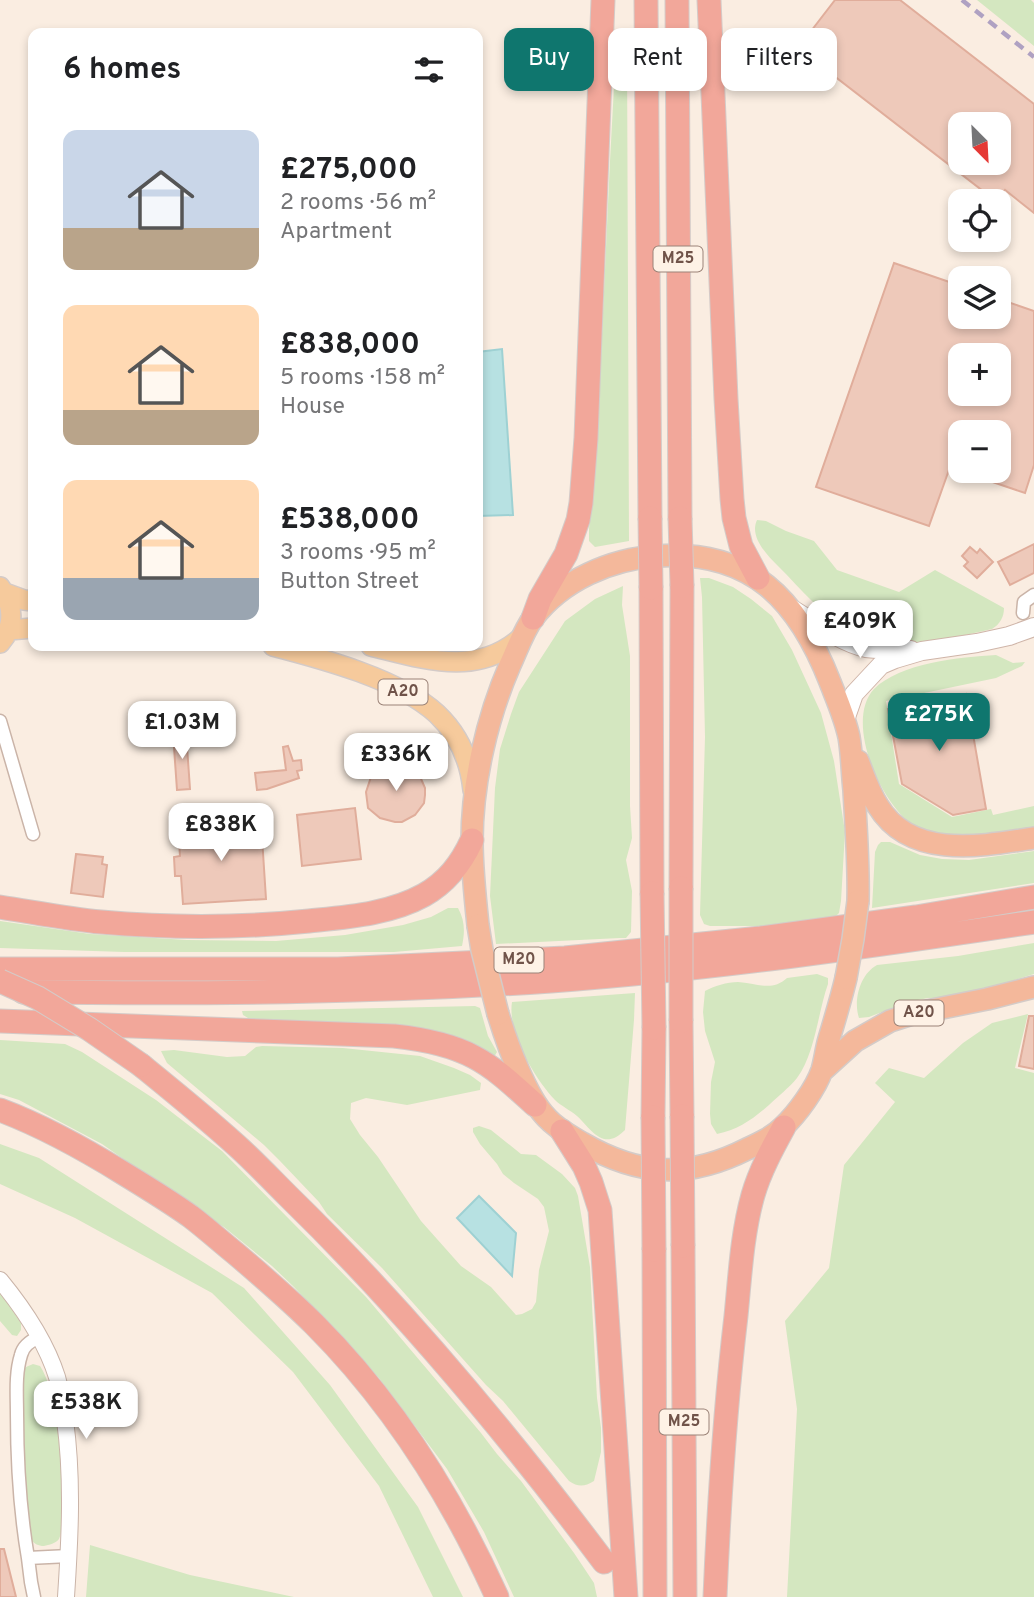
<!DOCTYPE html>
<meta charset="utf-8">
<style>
:root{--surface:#fff;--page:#f2f2f2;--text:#202124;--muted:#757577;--accent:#0f766e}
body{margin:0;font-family:Overpass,sans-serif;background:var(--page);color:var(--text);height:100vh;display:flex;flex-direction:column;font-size:26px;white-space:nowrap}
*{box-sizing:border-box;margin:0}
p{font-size:23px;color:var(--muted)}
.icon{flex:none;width:38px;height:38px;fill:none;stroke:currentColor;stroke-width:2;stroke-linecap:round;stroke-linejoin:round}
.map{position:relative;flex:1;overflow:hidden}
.panel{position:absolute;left:28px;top:28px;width:455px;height:623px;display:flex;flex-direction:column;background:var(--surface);border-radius:14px;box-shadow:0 4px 10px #0003}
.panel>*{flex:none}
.banner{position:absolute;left:504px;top:28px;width:424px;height:63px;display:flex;gap:14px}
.needle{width:46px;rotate:156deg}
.buttons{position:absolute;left:948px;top:112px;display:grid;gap:14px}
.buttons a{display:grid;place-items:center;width:63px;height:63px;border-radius:14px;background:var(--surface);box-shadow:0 4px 10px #0003;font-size:35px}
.price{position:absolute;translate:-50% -60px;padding:0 16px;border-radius:14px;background:#fff;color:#222;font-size:23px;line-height:46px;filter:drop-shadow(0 2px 4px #0008)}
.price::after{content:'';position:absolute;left:50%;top:42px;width:21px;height:16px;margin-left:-10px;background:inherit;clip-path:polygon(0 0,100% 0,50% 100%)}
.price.current{background:var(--accent);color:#fff}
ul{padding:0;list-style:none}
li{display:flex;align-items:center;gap:21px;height:175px;padding:0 35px}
li span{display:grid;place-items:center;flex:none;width:196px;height:140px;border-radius:14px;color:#555}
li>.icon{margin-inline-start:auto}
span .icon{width:84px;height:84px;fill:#fffc;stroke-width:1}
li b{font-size:30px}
h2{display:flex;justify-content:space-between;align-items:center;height:84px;padding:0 35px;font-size:30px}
.chip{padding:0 24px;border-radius:14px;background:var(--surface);box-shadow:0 4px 10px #0003;font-size:24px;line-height:63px}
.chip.current{background:var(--accent);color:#fff}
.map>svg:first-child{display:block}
</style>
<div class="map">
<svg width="1034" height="1597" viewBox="0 0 1034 1597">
<rect width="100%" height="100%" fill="#faede1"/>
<path fill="#d4e7c0" d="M977,0H1031L1034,3V46Z
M621,44L627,48L629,541L595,547L589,541V529L597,444L610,161L615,68Z
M757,520L766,521L786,531L814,541L837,570L899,592L935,570L1004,608C1004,617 1000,624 992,629C957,637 887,654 854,635C824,617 802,590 778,566C767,555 749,537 757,520Z
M700,578H709L733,587L751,599L772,616L792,650L821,713L834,761L845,832L841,901L839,913L835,917L765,926H710L704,924L700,915L705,737L702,597Z
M623,586L622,605L630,656V806L632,838L626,860L632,891L631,932L626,938H620L496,944L490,896L495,788L500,749L511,714L519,692L565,621L595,599Z
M996,655L1013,663L1025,662L1022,666L996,678L886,701L899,784L952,817L991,809L993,815L1034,806V827C999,833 958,845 923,831C885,816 842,723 874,689C900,663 960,657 996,655Z
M881,842H890L920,855L942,859L969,860L1034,851V883L872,908L875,852L878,845Z
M448,908H458C465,921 465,932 462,946L394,952H124L0,948V921L90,934L187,940L276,941L345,935L403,925L431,917Z
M1034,943V974L976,992L941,999L928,998L908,1002L869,1017L859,1018C853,1001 860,974 877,965L958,956Z
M817,974L828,978V984C818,1012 815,1054 797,1078C789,1088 778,1096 769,1105C753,1119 738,1130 717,1134L711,1124L710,1114L711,1082L715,1062L705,1031L703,1012L705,991C714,986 727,982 738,982C756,983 772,992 787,978Z
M635,993L634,1020L625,1130C603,1152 592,1130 577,1116C570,1110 561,1106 555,1100C535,1079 507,1032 512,1002Z
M475,1006L480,1008L488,1036L497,1052L494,1057L248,1018L243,1015L242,1011Z
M1028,1014L1015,1068L1034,1073V1597H787L797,1409L785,1321L829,1268L844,1165L895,1102L875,1083L889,1068L924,1078L963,1043L992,1023Z
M0,1040L65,1044L82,1052L156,1100L222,1151L366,1297L481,1433L497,1454L521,1481L574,1553L594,1583L597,1597H514L484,1532L447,1469L379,1378L294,1287L272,1266L224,1227L202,1214L102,1144L19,1100L0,1094Z
M262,1046L343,1048L420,1056L454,1068L470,1075L481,1083L480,1090L407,1105L366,1098L351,1103L350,1119L360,1135L378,1157L421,1221L461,1266L491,1287L516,1315L522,1314L532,1309L536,1302L539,1270L549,1231L544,1207L538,1199L514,1183L503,1174L497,1164L480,1144L473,1132V1128L479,1126L491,1130L521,1154L536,1155L562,1174L575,1188L578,1196L590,1267L597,1398L601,1428V1452L594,1481C584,1487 578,1487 569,1481L503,1401L486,1385L382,1268L327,1214L319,1202L280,1161L264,1145L167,1063L161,1051L174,1050L227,1057L245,1056L256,1047Z
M0,1144L39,1158L244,1288L330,1385L418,1507L463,1597H433L379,1486L293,1372L212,1293L75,1218L0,1184Z
M0,1292L21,1323V1330L17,1336L12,1335L0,1321Z
M33,1364L40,1366C60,1396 63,1480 61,1517C61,1524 62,1533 59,1539C56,1543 49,1545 44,1546C38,1546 35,1544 30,1539L21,1438L22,1372L26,1367Z
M90,1545L190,1575L294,1597H86Z"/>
<path fill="#b7e1e2" stroke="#9ed1d3" stroke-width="2" d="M502,349L513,515L478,516V352Z
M479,1196L516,1233L512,1276L457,1218Z"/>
<path fill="#eec9ba" stroke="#e0ad9b" stroke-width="2" fill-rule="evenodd" d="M835,0H900L1034,104V213L1005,190L996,201L798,48ZM961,124H999V163H961Z
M894,263L961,286V317H999V299L1034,311V465L1025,493L966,473V471H999V432H961V471L950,467L929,526L816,487ZM961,355H999V394H961Z
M1034,544V573L1010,585L998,562Z
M970,547L977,553L980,549L993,562L977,578L964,566L968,562L962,556Z
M966,694L986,809L953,815L902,784L888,709Z
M186,732L190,789L177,790L173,733Z
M288,746L293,761L301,760L302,770L297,771L299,778L267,789L257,790L255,773L286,770L283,747Z
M398,763L413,769L419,774L425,788V795L424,803L415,815L402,822H395L380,818L368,808L366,792L371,777L376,771L390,764Z
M355,808L361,859L302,866L297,815Z
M261,822L266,899L183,904L181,876H175L174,857L180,856L178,827Z
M76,854L103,857L102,864L107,865L103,897L71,893Z
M1029,1016H1034V1069L1019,1066Z
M0,1549H4L16,1597H0Z"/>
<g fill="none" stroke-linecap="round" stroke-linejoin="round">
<g stroke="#cab4a8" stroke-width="15">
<path id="minor" d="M1023,613L1024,602L1034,595
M0,721L33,834
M39,1337C30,1341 23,1346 21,1355C15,1374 17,1395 17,1414C17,1462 20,1511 28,1558L69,1556
M28,1558L31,1582L34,1597"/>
</g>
<g stroke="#cab4a8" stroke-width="18">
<path id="tertiary" d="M0,1280C23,1308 46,1342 57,1377C61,1391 63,1406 65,1420C73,1479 70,1537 66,1597"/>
</g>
<g stroke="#cfb5a9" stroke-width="20">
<path id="secondary" d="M792,609C815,623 840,642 866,648C881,650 897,649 911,650
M845,720L854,694L881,665L895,659L922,651L977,643L1009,636L1034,627"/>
</g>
<g stroke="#d4cbc8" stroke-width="22">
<path id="primary" d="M0,587C14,605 15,626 0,643
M5,593L24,600L33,601
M9,630L33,628
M273,646C323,659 399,679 437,714C458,734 470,761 473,790
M371,646C424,659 478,678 523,636"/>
</g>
<g stroke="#d4cbc8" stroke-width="24">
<path id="trunk" d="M858,761C864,776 869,792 878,806C911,860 982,846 1034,838
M478,925C475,897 472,869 472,841C472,783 487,718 510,665C517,650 523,632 533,618C562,580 611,559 657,556C751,549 798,600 830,682C837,700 845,718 849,737C852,754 852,773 854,790C856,827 859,864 858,901
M498,1014C507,1043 526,1097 547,1118C557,1129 569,1135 582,1143C639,1176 688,1179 747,1149C760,1143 773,1137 783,1127C797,1114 816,1088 822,1070C825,1060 826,1049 829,1039C835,1019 841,999 846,978
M822,1071L855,1041L890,1021L912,1014L987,999L1034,987"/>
</g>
<g stroke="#d4cbc8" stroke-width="25">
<path id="motorway" d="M646,0L650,518
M677,0L680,518
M709,0L726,399L732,499L734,518L741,546L758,578
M651,588L652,893
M533,618L540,599L566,554L578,520L581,503L586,438L603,0
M681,888L682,586
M0,907C33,912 67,919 101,922C170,928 240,928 309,921C347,917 390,914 424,895C447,882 461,864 472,840
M0,969H338L565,958L761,938L916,917L1034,897
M23,992C199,994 375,993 551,981C713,969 874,946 1034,922
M0,1021L394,1036C422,1039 450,1044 474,1057C497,1069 516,1088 535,1105
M681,1021L682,1116
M141,1065C173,1091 204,1116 235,1144C253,1160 270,1178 288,1196C404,1309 507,1433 604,1562
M0,1110C43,1126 84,1149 123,1173C146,1187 169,1201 190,1216C206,1228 220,1241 235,1253C262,1276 289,1299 314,1324C392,1402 452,1497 497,1597
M653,1117L654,1028
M562,1131L584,1166L591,1182L600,1210L626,1597
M683,1246L685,1597
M654,1250L655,1597
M715,1597C719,1503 725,1409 736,1316C740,1276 742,1234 753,1195C760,1171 772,1149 784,1127"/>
</g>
<use href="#minor" stroke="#fff" stroke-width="12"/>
<use href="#tertiary" stroke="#fff" stroke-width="16"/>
<use href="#secondary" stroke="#fff" stroke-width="18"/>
<use href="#primary" stroke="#f6ca9c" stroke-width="19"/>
<use href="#trunk" stroke="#f4b89b" stroke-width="21"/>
<use href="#motorway" stroke="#f2a79a" stroke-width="23"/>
<path stroke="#afa1c2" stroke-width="4.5" stroke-dasharray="10 7" stroke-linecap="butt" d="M962,0L1034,57"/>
<g stroke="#d4cbc8" stroke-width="24" stroke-linecap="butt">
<path id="trunk-bridge" d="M478,925L482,950L498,1014
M846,978L853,939L858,901"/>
</g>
<g stroke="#d4cbc8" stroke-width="25" stroke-linecap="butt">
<path id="motorway-bridge" d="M650,518L651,588
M680,518L682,586
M681,888V1021
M652,893L654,1028
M0,981L38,998L89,1029L141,1065
M682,1116L683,1246
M653,1117L654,1250"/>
</g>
<use href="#trunk-bridge" stroke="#f4b89b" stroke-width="21"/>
<use href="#motorway-bridge" stroke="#f2a79a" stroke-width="23"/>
</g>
<g text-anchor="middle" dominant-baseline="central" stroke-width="5" stroke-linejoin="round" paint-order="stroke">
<g fill="#fef2e6" stroke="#9b8378" stroke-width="2">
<rect x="653.5" y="246.5" width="49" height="25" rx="5"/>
<rect x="378.5" y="679.5" width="49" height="25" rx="5"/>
<rect x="494.5" y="947.5" width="49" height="25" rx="5"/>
<rect x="894.5" y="1000.5" width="49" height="25" rx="5"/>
<rect x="659.5" y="1409.5" width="49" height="25" rx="5"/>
</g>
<g font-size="16" font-weight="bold" fill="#705349">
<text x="678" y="259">M25</text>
<text x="403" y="692">A20</text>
<text x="519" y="960">M20</text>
<text x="919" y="1013">A20</text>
<text x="684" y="1422">M25</text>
</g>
</g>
</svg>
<div class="buttons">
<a><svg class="needle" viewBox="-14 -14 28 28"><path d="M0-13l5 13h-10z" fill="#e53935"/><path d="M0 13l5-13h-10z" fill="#757577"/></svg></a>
<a><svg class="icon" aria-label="locate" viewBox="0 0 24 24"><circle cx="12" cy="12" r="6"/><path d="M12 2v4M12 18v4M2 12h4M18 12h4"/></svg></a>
<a><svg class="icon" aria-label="layers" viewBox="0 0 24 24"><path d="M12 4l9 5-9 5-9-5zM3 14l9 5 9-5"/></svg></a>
<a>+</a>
<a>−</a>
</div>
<b class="price" style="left:860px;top:660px">£409K</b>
<b class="price current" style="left:939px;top:753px">£275K</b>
<b class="price" style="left:182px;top:761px">£1.03M</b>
<b class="price" style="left:396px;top:793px">£336K</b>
<b class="price" style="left:221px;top:863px">£838K</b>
<b class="price" style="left:86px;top:1441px">£538K</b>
<div class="banner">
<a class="chip current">Buy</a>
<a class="chip">Rent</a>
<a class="chip">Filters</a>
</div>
<section class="panel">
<h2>6 homes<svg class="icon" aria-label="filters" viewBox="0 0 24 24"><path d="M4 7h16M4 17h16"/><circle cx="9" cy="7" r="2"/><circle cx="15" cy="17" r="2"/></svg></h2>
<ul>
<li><span style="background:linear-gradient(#c9d6e8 70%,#b9a48a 0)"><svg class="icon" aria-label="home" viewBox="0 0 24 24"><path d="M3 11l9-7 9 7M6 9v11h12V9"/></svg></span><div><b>£275,000</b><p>2 rooms · 56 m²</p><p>Apartment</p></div></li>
<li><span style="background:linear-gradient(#ffd9b3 75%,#b9a48a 0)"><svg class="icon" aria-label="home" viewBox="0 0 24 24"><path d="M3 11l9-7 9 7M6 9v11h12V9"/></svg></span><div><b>£838,000</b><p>5 rooms · 158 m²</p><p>House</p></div></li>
<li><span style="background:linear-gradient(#ffd9b3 70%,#9aa5b1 0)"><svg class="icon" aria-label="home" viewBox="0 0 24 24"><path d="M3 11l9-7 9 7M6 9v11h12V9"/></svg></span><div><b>£538,000</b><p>3 rooms · 95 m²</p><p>Button Street</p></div></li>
</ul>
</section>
</div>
